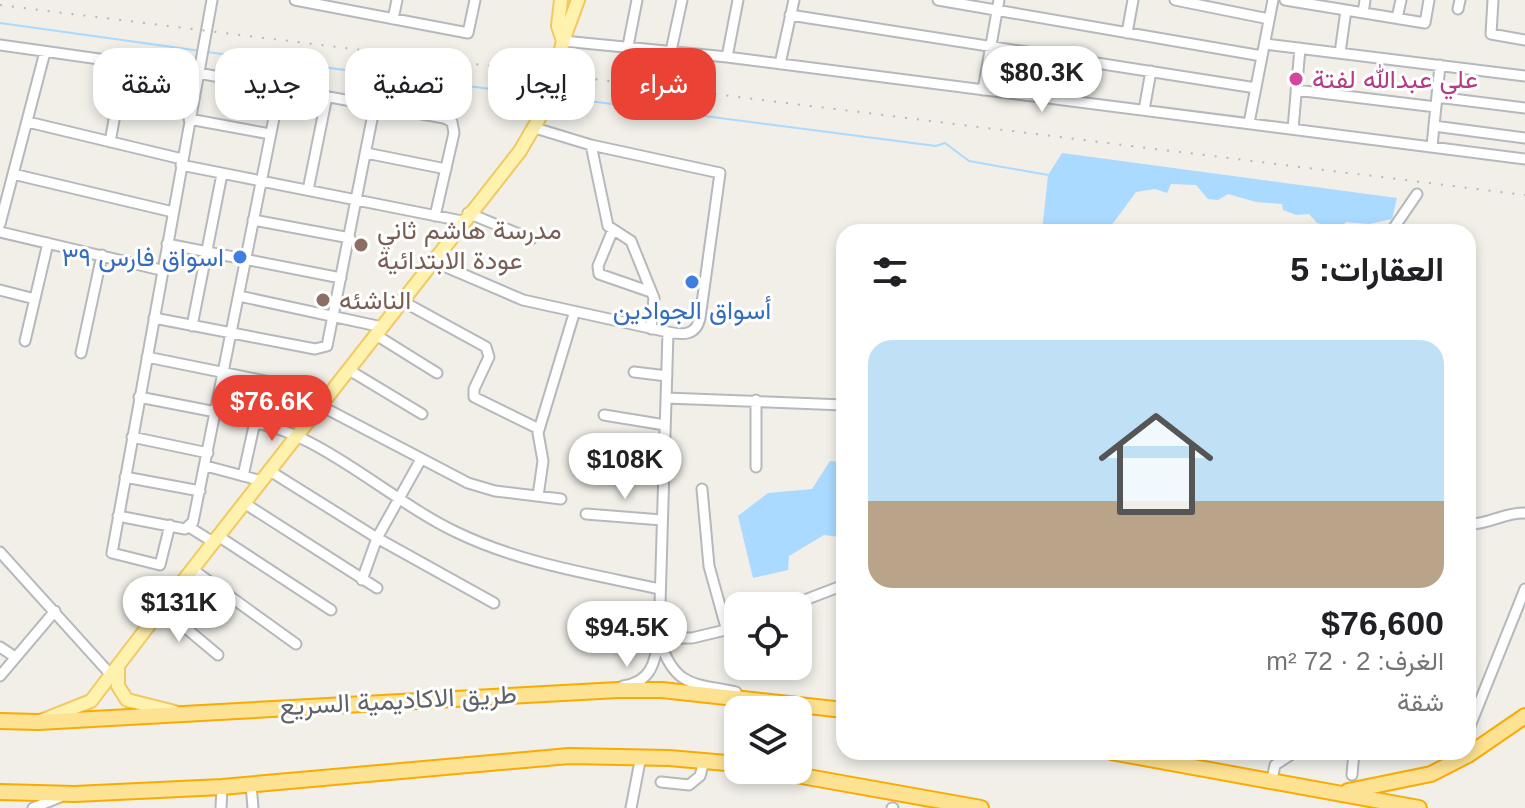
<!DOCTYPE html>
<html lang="ar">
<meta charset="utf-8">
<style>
:root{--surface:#fff;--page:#f2f2f2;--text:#202124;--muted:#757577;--line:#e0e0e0;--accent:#ea4335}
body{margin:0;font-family:Helvetica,Vazirmatn,sans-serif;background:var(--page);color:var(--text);direction:rtl;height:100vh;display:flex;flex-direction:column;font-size:30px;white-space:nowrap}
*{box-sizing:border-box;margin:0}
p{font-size:26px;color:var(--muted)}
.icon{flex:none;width:44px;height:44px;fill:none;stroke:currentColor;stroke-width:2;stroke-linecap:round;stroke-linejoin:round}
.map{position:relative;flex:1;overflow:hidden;direction:ltr}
.details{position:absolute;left:836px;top:224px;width:640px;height:536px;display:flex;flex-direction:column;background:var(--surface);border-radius:24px;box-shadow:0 4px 12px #0003;direction:rtl}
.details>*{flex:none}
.guide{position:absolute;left:24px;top:48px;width:692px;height:72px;direction:rtl;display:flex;gap:16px}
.fabs{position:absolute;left:724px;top:592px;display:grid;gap:16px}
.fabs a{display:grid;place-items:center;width:88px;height:88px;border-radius:16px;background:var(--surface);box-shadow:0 4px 12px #0003;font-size:40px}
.price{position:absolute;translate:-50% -68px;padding:0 18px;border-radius:28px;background:#fff;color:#222;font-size:26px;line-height:52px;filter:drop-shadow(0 2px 4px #0008)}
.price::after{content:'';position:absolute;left:50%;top:48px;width:24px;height:18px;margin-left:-12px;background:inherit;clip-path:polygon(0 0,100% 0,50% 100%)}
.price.current{background:var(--accent);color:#fff}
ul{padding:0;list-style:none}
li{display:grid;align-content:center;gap:16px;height:424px;padding:0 32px}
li+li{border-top:2px solid var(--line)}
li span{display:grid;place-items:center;height:248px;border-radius:24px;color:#555}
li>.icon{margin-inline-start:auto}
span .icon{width:144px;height:144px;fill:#fffc;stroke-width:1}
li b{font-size:34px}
h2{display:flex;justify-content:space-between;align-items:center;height:96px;padding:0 32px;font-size:34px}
.tag{padding:0 28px;border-radius:24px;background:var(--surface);box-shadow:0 4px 12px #0003;font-size:28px;line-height:72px}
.tag.current{background:var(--accent);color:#fff}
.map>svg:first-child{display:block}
</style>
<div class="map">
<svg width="1525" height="808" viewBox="0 0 1525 808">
<rect width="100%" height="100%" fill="#f1efe8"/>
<path fill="#aadaff" d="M1062,153L1397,198L1392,219L1369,224L1346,222L1340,228L1317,223L1309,214L1296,215L1283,210L1282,204L1256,202L1228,194L1218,200L1208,199L1196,185L1171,184L1167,193L1155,189L1136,192L1111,226L1110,232H1042L1048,175Z
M830,461L844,462V544L839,537L824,535L789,556L788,570L753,578L738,516L768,493L812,489Z"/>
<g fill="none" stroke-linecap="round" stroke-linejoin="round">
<path stroke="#aadaff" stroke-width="2" d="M0,23L201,51
M207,52L537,95
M589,101L936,146L945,143L969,161L1048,175"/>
<g stroke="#b5b8bc" stroke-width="13">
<path id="minor" d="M295,0L468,33L475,0
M938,0L1262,56
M1175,0L1269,19
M1285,0L1425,23L1429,0
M1493,0L1491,34L1525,40
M1458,9L1460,0
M1363,13L1365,0
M790,15L1256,88
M1397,18L1401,0
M393,19L397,0
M1127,33L1133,0
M563,41L727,57L1525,159
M1265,44L1525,76
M0,45L198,73L444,118L452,122L454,133L435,216
M628,46L637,0
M671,51L682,0
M1340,53L1346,10
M727,57L738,0
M780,64L794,0
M983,90L999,0
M1296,90L1436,107
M1437,97L1525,108
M1144,110L1151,71
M189,119L270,134
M28,122L182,159
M1249,123L1273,0
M1434,126L1525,138
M1293,129L1300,48
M110,142L124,65
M591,145L608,226L631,241L654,298L651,329
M1432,146L1440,65
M366,153L446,169
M181,165L462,221
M13,174L173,212
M308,190L327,96
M468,213L531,239
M253,220L350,238
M0,224L45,52
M0,232L161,270
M612,232L598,266L599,274L651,292
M1391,232L1417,194
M167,244L341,278
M432,261L523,300L668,332C683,335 696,336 700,318L720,173L591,145L535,128
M0,290L35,299
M239,296L382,327
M402,301L486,347L489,357L474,389V397L539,429
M154,318L315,349L327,346L375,104
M192,326L222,174
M376,335L437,373
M25,341L48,243
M81,353L102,255
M147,357L330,394
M349,370L422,414
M634,372L667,376
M139,397L216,412
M666,398L844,405
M756,400V467
M321,406L468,483L495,491L561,499
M604,415L665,425
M254,423C321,433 392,502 456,532C520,563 591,574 660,589
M132,437L208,453
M206,466L262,481
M592,470L664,471
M270,471L377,538L494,603
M243,476L264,381
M125,477L200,491
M702,489L709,566L727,631
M538,496L543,461L538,433L574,314
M244,503L377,588
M586,514L662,520
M118,516L185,529L193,522L280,88
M1468,524C1489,525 1504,512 1525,513
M170,525L160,565L112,553L212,0
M189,527L213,542
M218,536L331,610
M0,552L112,676
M192,569L296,644
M362,580L377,538L420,461
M789,606L844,585
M162,608L218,655
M659,638H692L738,627
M660,642C676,688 694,683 736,692
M0,647L15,657
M0,676L55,611
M623,686C651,682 655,663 659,638L668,332
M1468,731L1525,589
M1352,775L1354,752
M1272,780L1275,765L1295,752
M661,782L689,785L700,776L704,761
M251,784L253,808
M33,808L60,797
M221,808L222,787
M631,808L641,756
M892,808H893"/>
</g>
<g stroke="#f2c960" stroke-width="16">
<path id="major" d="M561,0L558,26L563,41
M118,668V686L127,700L175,712
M38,722L91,701L162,608L520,151L548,103L563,41L578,0"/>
</g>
<g stroke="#f9ab00" stroke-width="18">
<path id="highway" d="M0,721L38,722L618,690H662L844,710
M1111,752L1419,808
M768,770L981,808
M1348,791L1431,774L1468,755L1525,716
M0,792L75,794L222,787L569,756L669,758L738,764"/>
</g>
<use href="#minor" stroke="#fff" stroke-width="9"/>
<use href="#major" stroke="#fff2af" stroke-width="12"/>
<use href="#highway" stroke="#fde293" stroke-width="14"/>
<path stroke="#b6b7b8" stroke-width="2" stroke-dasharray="2 10" stroke-linecap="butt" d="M0,5L1525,195"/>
</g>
<circle fill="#d1479c" stroke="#fff" stroke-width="3" cx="1296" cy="79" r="8"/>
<g fill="#8d6e63" stroke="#fff" stroke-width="3">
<circle cx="361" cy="245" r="8"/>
<circle cx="323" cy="300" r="8"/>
</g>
<g fill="#3f7fe0" stroke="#fff" stroke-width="3">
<circle cx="240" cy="257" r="8"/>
<circle cx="692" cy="282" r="8"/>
</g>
<g text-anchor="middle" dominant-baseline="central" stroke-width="6" stroke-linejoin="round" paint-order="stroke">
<g font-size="26" fill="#b23c85" stroke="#fff" text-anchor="start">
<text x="1312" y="79">علي عبدالله لفتة</text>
</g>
<g font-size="26" fill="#785e54" stroke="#fff" text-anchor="start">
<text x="377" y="230">مدرسة هاشم ثاني<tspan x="377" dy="30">عودة الابتدائية</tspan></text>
<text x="339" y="300">الناشئه</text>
</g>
<g font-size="26" fill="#366cbe" stroke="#fff" text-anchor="end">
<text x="224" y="257">اسواق فارس ٣٩</text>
<text x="692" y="310" text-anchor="middle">أسواق الجوادين</text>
</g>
<g font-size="26" fill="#5f6368" stroke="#fff">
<text transform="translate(398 700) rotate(-3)">طريق الاكاديمية السريع</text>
</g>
</g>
</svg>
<div class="fabs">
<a><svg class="icon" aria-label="locate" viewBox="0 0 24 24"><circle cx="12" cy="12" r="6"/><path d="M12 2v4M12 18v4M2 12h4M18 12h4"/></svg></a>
<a><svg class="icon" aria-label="layers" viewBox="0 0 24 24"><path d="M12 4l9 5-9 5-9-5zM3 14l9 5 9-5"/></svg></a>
</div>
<b class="price" style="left:1042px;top:114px">$80.3K</b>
<b class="price current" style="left:272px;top:443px">$76.6K</b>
<b class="price" style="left:625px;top:501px">$108K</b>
<b class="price" style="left:179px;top:644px">$131K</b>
<b class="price" style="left:627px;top:669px">$94.5K</b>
<div class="guide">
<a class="tag current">شراء</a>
<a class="tag">إيجار</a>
<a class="tag">تصفية</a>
<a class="tag">جديد</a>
<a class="tag">شقة</a>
</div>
<section class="details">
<h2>العقارات: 5<svg class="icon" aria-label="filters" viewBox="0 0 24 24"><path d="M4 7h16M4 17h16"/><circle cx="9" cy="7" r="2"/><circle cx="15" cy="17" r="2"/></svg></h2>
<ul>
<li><span style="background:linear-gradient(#bfe0f5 65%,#b9a48a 0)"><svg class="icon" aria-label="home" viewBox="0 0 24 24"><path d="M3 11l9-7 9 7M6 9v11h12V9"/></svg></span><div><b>$76,600</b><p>الغرف: 2 · 72 m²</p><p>شقة</p></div></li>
</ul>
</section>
</div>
